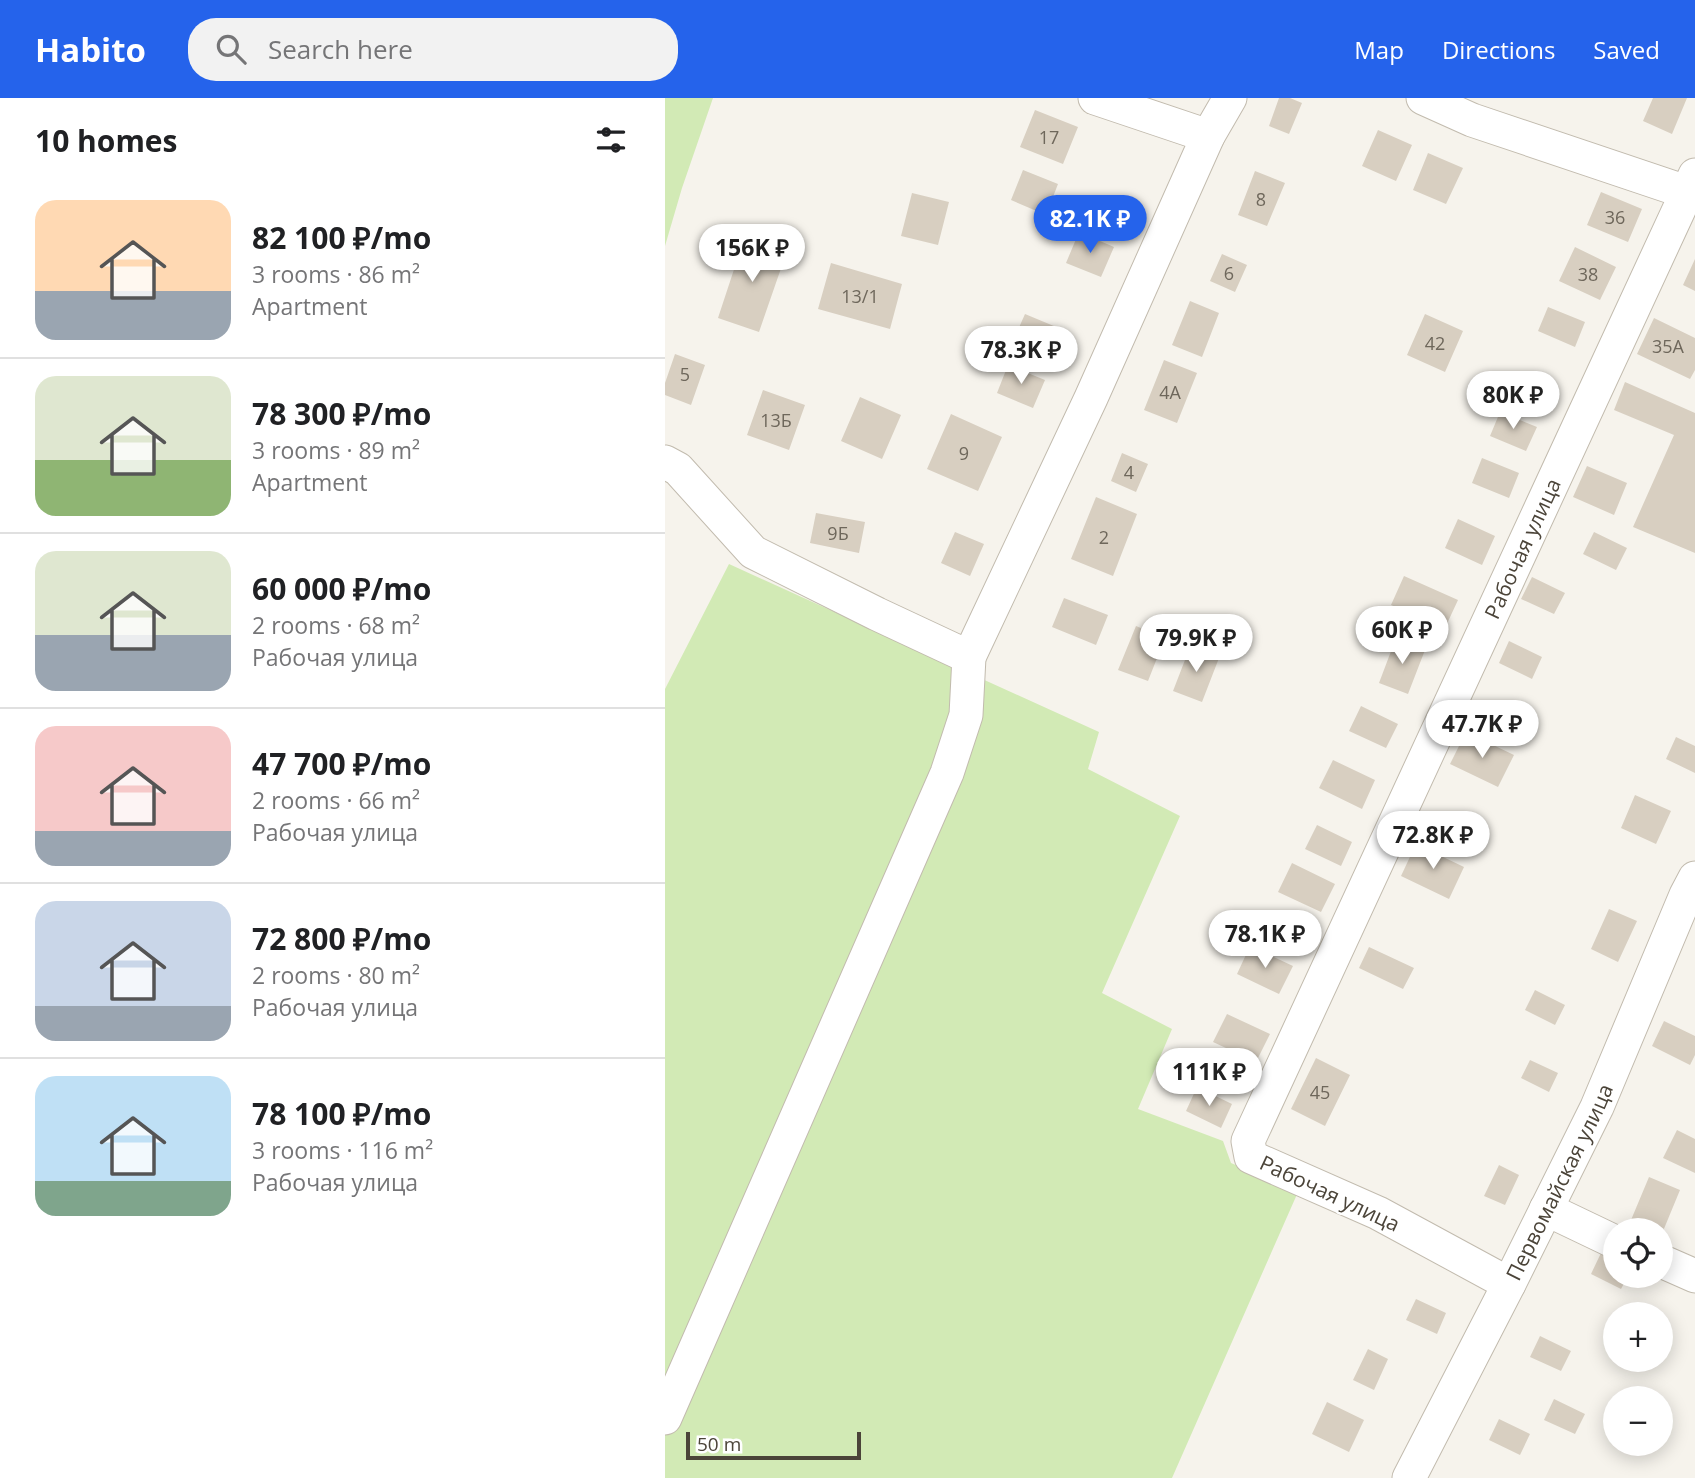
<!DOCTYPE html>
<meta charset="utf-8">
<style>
:root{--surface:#fff;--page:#f2f2f2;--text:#202124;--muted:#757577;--line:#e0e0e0;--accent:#2563eb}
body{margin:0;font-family:"Open Sans",sans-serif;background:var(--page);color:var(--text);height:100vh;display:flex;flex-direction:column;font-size:26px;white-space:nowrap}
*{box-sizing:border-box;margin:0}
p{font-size:23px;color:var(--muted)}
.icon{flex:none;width:38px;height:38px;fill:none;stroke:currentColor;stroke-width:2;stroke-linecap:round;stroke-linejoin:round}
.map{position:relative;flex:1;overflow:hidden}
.side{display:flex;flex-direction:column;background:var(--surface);width:665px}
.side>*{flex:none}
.controls{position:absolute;left:938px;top:1120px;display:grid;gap:14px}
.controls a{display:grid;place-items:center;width:70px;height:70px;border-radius:50%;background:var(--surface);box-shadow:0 4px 18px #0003;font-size:35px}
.scale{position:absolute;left:21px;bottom:18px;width:175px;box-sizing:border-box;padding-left:7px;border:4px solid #4b4439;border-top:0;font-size:19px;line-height:24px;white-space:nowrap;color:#4b4439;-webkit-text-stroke:5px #fff;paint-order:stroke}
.price{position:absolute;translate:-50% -60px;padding:0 16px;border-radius:24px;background:#fff;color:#222;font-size:23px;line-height:46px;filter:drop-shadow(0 2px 4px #0008)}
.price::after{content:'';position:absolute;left:50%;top:42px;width:21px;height:16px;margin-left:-10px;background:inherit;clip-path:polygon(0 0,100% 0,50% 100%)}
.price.on{background:var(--accent);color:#fff}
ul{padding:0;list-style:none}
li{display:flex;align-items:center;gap:21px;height:175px;padding:0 35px}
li+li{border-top:2px solid var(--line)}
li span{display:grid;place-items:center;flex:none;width:196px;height:140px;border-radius:21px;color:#555}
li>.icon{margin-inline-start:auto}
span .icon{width:84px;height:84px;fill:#fffc;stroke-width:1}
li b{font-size:30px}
h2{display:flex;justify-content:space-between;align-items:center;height:84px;padding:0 35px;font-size:30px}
header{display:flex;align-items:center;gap:42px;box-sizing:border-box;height:98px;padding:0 35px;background:var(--accent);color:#fff}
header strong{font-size:33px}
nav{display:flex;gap:38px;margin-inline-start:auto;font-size:24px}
.search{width:490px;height:63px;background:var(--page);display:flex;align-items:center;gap:18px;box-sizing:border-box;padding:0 24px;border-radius:28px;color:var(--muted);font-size:26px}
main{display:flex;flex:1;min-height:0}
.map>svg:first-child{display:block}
</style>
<header>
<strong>Habito</strong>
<div class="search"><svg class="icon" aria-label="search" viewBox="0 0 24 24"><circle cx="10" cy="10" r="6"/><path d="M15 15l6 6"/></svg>Search here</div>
<nav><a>Map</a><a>Directions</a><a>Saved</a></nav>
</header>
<main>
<section class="side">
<h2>10 homes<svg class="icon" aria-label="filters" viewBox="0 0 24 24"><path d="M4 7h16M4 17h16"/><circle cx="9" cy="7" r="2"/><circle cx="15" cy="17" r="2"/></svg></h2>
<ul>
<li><span style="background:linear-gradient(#ffd9b3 65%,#9aa5b1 0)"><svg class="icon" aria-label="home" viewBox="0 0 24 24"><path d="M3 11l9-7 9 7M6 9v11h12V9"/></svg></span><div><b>82 100 ₽/mo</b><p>3 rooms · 86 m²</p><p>Apartment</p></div></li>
<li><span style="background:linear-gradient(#dfe7d0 60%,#8fb573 0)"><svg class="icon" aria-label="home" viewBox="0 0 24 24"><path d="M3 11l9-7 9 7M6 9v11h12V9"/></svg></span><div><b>78 300 ₽/mo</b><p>3 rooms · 89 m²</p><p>Apartment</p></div></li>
<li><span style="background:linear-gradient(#dfe7d0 60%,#9aa5b1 0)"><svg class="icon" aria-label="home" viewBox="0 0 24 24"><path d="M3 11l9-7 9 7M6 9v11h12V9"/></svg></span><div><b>60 000 ₽/mo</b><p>2 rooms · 68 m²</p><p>Рабочая улица</p></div></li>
<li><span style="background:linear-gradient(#f6c9c9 75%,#9aa5b1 0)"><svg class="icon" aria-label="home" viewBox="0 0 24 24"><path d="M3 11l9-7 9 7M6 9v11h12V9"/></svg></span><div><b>47 700 ₽/mo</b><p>2 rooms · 66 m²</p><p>Рабочая улица</p></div></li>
<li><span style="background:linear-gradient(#c9d6e8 75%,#9aa5b1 0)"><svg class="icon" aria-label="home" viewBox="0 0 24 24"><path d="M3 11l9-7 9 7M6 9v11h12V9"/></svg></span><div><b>72 800 ₽/mo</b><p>2 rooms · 80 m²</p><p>Рабочая улица</p></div></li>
<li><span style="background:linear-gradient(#bfe0f5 75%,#7fa58c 0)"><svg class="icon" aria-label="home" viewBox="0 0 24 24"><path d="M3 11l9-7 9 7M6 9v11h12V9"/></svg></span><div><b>78 100 ₽/mo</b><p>3 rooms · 116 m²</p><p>Рабочая улица</p></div></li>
</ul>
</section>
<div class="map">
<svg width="1030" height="1380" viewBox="0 0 1030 1380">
<rect width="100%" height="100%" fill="#f6f3ec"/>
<path fill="#d2eab5" d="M0,0H48L17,90L0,148Z
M64,466L434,634L423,671L515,718L437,895L507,931L473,1011L558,1043L566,1065L633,1094L507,1380H0V591Z"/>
<path fill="#d8cfc1" d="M614,0H625L637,5L624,36L604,28Z
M988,0H1022L1007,36L978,23Z
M370,12L413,29L398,66L355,49Z
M713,32L747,47L731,83L697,68Z
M763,55L798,70L781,106L748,92Z
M358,72L393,86L381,117L346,102Z
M590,73L620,85L602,128L573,117Z
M936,94L977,111L963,144L922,127Z
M247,95L284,104L273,147L236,138Z
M414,134L449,149L436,179L401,165Z
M80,138L122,153L94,234L53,220Z
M910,149L951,169L935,202L894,183Z
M557,156L582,167L570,194L545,183Z
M1030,161V193L1018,187Z
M166,165L237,186L225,231L153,211Z
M525,203L554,215L537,259L507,247Z
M883,209L920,224L910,249L873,233Z
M360,216L396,231L385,258L348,243Z
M760,216L798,233L780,274L742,257Z
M989,220L1030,240V272L1025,281L972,256Z
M10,256L40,267L26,307L0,297V285Z
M499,262L532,275L512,325L479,312Z
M343,267L380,282L368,310L332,295Z
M960,284L1030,315V455L968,429L1009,337L949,312Z
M98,292L140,307L124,352L82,337Z
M195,299L236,317L217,361L176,343Z
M835,314L872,329L861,353L825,338Z
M286,316L337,339L313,393L262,371Z
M457,355L483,366L471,394L446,383Z
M817,360L854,375L844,400L807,385Z
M922,368L962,385L949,417L908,399Z
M431,399L472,416L448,478L406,461Z
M151,415L200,424L194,455L145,445Z
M793,421L830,438L817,467L780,450Z
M290,434L319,446L305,478L276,465Z
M929,434L962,450L951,472L918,456Z
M739,478L793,502L780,530L726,507Z
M867,479L900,495L889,516L856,501Z
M399,500L443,517L431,547L387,529Z
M471,528L500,540L483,583L453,572Z
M731,540L760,552L743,596L714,585Z
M844,543L877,559L867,581L834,565Z
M525,549L554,560L537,604L508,593Z
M696,608L733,626L721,650L684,633Z
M801,634L849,657L833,689L785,666Z
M1011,639L1030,648V675L1001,661Z
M668,662L710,682L697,711L654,690Z
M970,697L1006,713L991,746L956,730Z
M652,727L687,744L676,768L640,751Z
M751,746L799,769L784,801L736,778Z
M627,765L670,786L656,814L613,794Z
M944,811L972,823L953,864L926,851Z
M585,848L628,868L614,896L572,876Z
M704,849L749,870L738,891L694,870Z
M870,892L900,907L890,927L860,912Z
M562,916L605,936L591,964L548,944Z
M999,923L1030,938V957L1025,967L987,948Z
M651,960L685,977L660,1028L626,1011Z
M865,962L893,975L884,994L856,980Z
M532,989L567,1006L556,1030L521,1013Z
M1012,1032L1030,1041V1075L998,1060Z
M834,1067L854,1077L840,1107L819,1098Z
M984,1079L1015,1092L996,1138V1132H990L966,1122Z
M936,1155L950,1162V1178H963L956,1191L926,1176Z
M751,1201L781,1215L772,1236L741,1222Z
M875,1238L906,1253L896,1273L865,1259Z
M703,1251L723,1261L709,1292L688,1282Z
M889,1301L920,1316L910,1336L879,1322Z
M662,1304L699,1322L684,1354L647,1336Z
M834,1321L865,1336L855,1357L824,1342Z"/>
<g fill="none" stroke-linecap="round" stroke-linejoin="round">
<g stroke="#c2bbae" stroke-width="35">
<g id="minor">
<path d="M430,0L543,38"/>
<path d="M758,0L807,22L1030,97"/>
<path d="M0,364L13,371L88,454L212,516L304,559L426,300L543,38L565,0"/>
<path d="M881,1111L950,1144"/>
<path d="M996,1163L1030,1178"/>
<path id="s1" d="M844,1186L713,1115L586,1059L583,1043L1030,77"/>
<path d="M0,1320L282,675L301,617L304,559"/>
<path id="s2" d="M744,1380L844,1186L932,1009L1021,797L1030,780"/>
</g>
</g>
<use href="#minor" stroke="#fff" stroke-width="33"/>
</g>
<g text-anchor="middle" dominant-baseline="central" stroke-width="5" stroke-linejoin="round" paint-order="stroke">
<g font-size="18" fill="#6e675b">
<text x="384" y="39">17</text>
<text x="596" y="101">8</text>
<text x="950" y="119">36</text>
<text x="564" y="175">6</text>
<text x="923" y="176">38</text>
<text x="195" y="198">13/1</text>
<text x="770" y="245">42</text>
<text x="1003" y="248">35А</text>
<text x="20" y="276">5</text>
<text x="505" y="294">4А</text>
<text x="111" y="322">13Б</text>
<text x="299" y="355">9</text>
<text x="464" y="374">4</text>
<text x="173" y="435">9Б</text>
<text x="439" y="439">2</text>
<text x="655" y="994">45</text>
</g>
<g font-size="21" fill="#4b4439" stroke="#fff">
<text stroke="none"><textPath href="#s1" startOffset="957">Рабочая улица</textPath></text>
<text stroke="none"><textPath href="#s2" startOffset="332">Первомайская улица</textPath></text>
<text transform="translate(665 1095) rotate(25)">Рабочая улица</text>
</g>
</g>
</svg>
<div class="controls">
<a><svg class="icon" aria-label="locate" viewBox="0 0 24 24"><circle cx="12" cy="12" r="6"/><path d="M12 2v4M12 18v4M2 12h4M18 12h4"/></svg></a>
<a>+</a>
<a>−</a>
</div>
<div class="scale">50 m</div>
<b class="price on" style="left:425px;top:157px">82.1K ₽</b>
<b class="price" style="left:87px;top:186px">156K ₽</b>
<b class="price" style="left:356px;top:288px">78.3K ₽</b>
<b class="price" style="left:848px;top:333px">80K ₽</b>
<b class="price" style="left:737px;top:568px">60K ₽</b>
<b class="price" style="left:531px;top:576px">79.9K ₽</b>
<b class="price" style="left:817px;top:662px">47.7K ₽</b>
<b class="price" style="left:768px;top:773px">72.8K ₽</b>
<b class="price" style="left:600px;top:872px">78.1K ₽</b>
<b class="price" style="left:544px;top:1010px">111K ₽</b>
</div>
</main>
